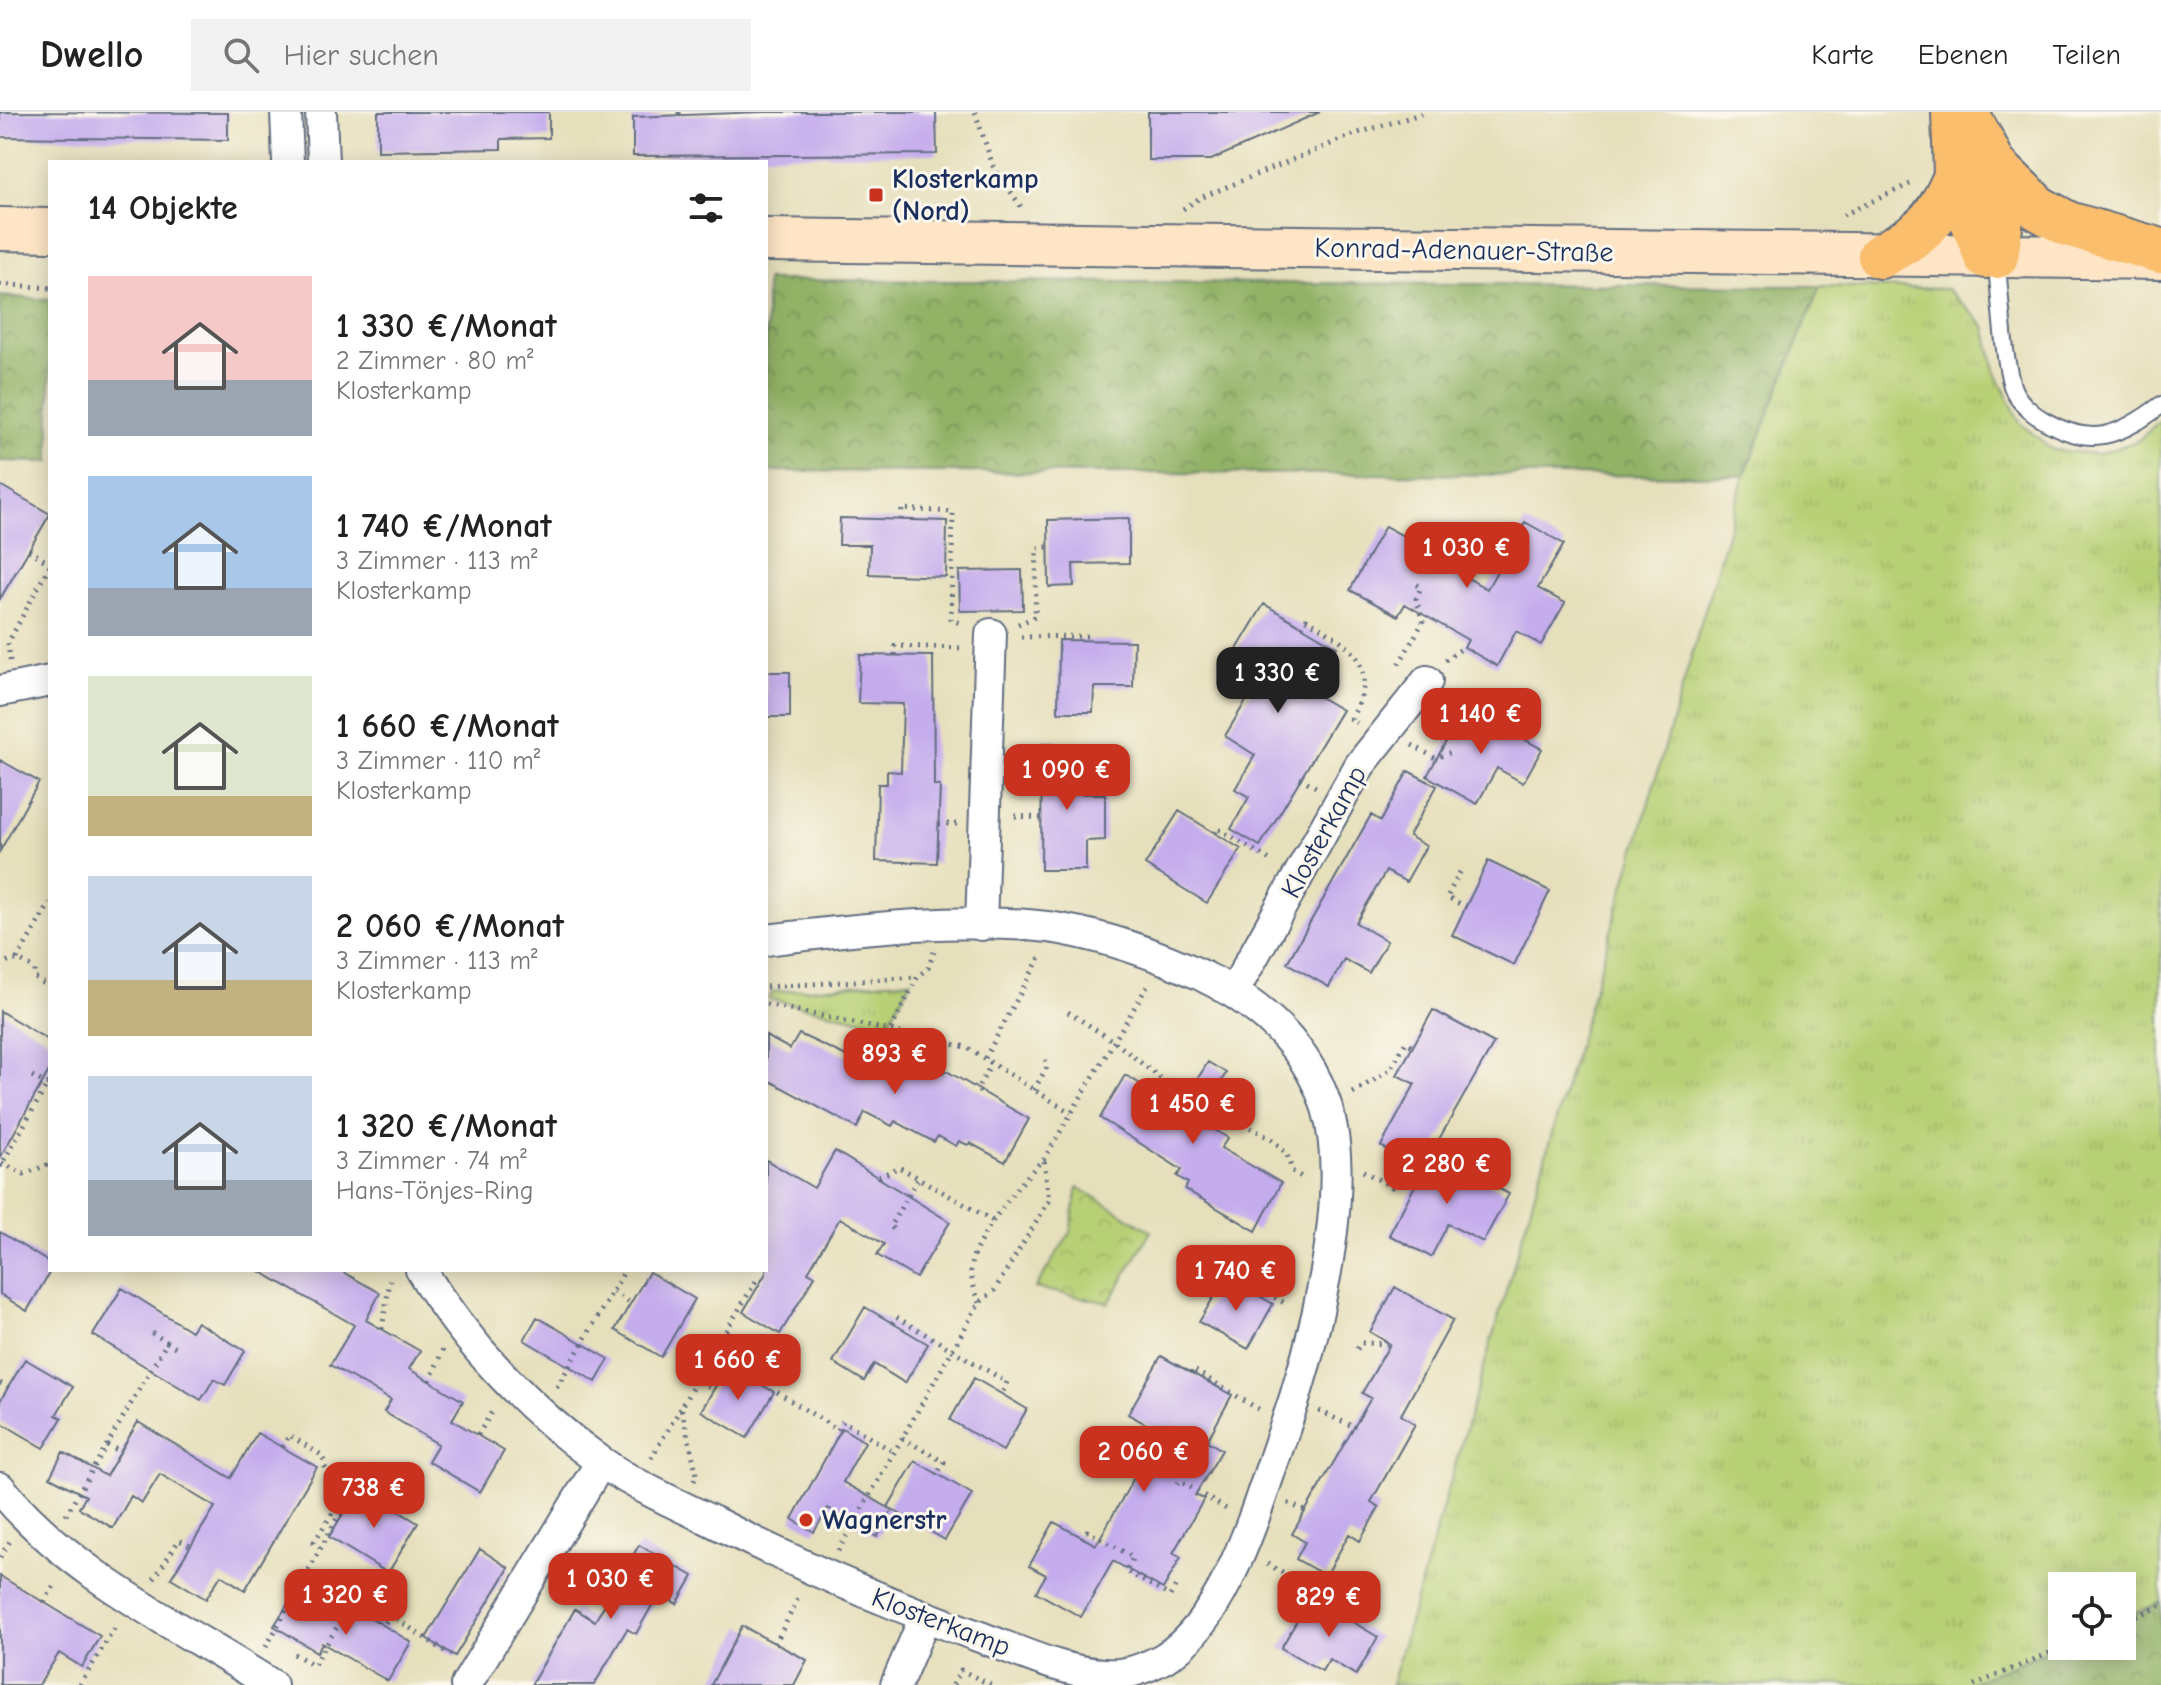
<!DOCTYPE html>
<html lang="de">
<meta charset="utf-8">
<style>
:root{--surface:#fff;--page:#f2f2f2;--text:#222;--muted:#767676;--line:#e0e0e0;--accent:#c8321e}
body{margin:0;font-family:"Comic Neue",sans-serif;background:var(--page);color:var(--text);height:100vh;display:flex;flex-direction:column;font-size:30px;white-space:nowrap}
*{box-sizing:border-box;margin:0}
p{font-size:26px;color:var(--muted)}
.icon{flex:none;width:44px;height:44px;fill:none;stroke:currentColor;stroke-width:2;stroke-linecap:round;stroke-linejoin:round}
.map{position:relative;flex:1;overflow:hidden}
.drawer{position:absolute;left:48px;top:48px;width:720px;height:1112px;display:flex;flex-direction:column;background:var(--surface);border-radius:0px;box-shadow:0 4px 20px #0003}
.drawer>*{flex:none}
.tools{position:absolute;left:2048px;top:1460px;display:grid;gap:16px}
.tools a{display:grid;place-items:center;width:88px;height:88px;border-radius:0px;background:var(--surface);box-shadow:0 4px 20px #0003;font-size:40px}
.price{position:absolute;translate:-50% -68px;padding:0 18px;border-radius:16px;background:var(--accent);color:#fff;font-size:26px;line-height:52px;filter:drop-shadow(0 2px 4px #0008)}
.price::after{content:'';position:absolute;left:50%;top:48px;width:24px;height:18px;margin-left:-12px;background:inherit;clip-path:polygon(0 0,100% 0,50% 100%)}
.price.on{background:#222;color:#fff}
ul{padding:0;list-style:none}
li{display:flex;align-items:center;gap:24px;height:200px;padding:0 40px}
li span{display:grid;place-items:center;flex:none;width:224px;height:160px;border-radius:0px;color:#555}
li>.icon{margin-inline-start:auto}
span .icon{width:96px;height:96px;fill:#fffc;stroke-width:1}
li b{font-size:34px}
h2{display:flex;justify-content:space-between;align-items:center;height:96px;padding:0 40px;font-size:34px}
header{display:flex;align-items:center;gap:48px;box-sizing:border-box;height:112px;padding:0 40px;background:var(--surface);border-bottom:2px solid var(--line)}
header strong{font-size:38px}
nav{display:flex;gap:44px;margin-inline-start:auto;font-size:28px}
.search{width:560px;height:72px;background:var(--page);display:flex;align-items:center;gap:20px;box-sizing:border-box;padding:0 28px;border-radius:0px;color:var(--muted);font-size:30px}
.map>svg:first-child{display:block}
</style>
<header>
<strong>Dwello</strong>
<div class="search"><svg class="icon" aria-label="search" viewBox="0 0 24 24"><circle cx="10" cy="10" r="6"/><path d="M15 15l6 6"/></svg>Hier suchen</div>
<nav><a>Karte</a><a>Ebenen</a><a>Teilen</a></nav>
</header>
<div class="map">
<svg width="2161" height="1573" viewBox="0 0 2161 1573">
<defs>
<pattern id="grass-tufts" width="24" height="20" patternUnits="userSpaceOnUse" patternTransform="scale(2)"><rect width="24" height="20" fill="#b8d075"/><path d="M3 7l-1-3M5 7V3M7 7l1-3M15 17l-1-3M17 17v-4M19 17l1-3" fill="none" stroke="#9eb368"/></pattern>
<pattern id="forest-crowns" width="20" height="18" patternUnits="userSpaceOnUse" patternTransform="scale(2)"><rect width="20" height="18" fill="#92b266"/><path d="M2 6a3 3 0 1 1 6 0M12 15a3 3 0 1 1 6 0" fill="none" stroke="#769157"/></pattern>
<pattern id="park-crowns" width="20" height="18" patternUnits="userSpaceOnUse" patternTransform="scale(2)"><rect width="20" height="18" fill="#b8d075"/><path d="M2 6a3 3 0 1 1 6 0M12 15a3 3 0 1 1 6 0" fill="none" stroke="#9eb368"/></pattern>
</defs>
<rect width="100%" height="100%" fill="#fbf7ec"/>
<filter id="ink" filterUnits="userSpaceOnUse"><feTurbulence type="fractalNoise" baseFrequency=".0125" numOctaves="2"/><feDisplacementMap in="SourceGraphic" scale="16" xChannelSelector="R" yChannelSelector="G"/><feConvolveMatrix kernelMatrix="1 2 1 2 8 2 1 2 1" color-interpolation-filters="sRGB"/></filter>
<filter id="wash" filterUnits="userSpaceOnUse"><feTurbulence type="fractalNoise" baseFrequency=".006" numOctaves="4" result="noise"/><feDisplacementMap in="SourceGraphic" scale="32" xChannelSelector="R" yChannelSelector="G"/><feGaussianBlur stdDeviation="1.8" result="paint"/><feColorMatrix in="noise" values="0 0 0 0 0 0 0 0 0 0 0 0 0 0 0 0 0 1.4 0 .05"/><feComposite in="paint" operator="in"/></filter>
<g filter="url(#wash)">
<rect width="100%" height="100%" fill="#e6dfbb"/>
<path fill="url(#grass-tufts)" stroke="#6a806a" stroke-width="2" d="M1820,174L1947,177L1985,214L1995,258L2020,311L2053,338L2098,342L2137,329L2161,309V1490L2122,1507V1474H2062V1532L1966,1573H1391L1744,364Z
M911,868L887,913L769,887L772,880Z"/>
<path fill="url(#forest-crowns)" stroke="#567062" stroke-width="2" d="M766,168L1820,174L1744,364L766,359Z
M0,184L50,188V350L0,349Z
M2161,1491V1573H1966L2062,1532L2122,1534V1507Z"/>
<path fill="url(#park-crowns)" stroke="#6a806a" stroke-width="2" d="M1078,1075L1151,1119L1109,1191L1035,1176L1070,1121Z"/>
<g id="blocks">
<path fill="#c5aced" d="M0,0L228,1V28L0,25Z
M378,0H549V26L501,27V37L378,39Z
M762,0H936L937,42L633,44V5Z
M1148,0H1320L1211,48H1148Z
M0,373L50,402L0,487Z
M840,406L947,409L946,465L869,462L870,433H839Z
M1129,406V451L1073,452L1074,474L1049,475L1048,408Z
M1525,410L1564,432L1538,476L1565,491L1541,533L1516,519L1497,554L1464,535L1468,528L1405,492L1398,504L1350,478L1385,414L1433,440L1431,445L1487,477Z
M1022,458L1023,498L960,499L959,459Z
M1264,492L1337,535L1311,580L1342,598L1260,734L1231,717L1249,685L1235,677L1255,643L1225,624L1256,572L1227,554Z
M1059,528L1134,529L1133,575H1094L1093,600H1058Z
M860,543L933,544L934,673L940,674L937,751L876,749L878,672H887V659L901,660L903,592L858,591Z
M766,560H790V605H766Z
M1465,595L1542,637L1523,671L1497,656L1477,692L1427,664Z
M1042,632H1075L1074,682H1105V728L1086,729V758H1041Z
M0,648L39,670L0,739Z
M1408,659L1437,674L1409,724L1426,734L1406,770L1386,759L1356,811L1387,829L1369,861L1344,847L1329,875L1287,851L1371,703L1381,709Z
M1179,699L1241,737L1207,791L1145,753Z
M1488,749L1550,779L1514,853L1452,823Z
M1433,898L1494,931L1422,1057L1381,1034L1415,972L1397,963Z
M0,899L50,929V957L0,1046Z
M799,922L872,956L879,942L919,963L925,952L943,961L945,958L1029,1007L1005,1050L970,1031L968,1033L959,1029L956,1034L938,1024L934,1030L895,1009L892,1014L865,1000L857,1016L766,967V924L790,937Z
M1208,950L1226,961L1199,1008L1228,1026L1221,1036L1281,1071L1256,1119L1185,1077L1188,1071L1177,1064L1182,1058L1100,1006L1125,963L1180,995Z
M835,1039L950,1110L916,1166L877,1143L884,1132L840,1106L808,1160L815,1164L780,1222L743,1200L766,1161V1048L814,1076Z
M1432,1041L1509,1082L1483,1130L1448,1112L1431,1145L1389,1123Z
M0,1120L50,1151L51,1158L27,1199L0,1182Z
M258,1158H339L380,1181L366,1208L420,1239L409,1257L463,1289L452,1308L504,1339L480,1380L428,1349L438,1332L384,1300L391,1288L330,1253L354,1213Z
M649,1160L695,1187L661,1245L615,1218Z
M1226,1164L1273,1192L1248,1237L1199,1210Z
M1395,1175L1453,1208L1401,1303L1415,1312L1371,1390L1379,1395L1360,1429L1349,1422L1326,1464L1296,1447L1305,1430L1292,1422L1371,1286L1362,1281L1390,1232L1370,1220Z
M122,1176L191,1219L197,1210L245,1239L225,1273L214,1267L201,1288L93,1223Z
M865,1195L928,1232L905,1271L874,1252L864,1269L833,1250Z
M537,1205L609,1247L596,1270L524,1228Z
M1161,1244L1232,1283L1207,1329L1222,1338L1195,1383L1204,1387L1173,1441L1181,1445L1163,1477L1113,1449L1081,1505L1036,1480L1046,1463L1029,1454L1054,1410L1096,1433L1160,1320L1128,1302Z
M25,1247L73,1275L56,1303L62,1306L44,1336L0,1310V1289Z
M728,1253L774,1280L747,1326L701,1299Z
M974,1266L1027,1297L1003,1339L950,1308Z
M138,1310L231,1366L257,1321L317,1355L245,1478L221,1463L206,1487L171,1466L215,1395L160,1362L142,1391L131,1384L113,1416L79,1396L86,1384L50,1365L63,1340L106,1364Z
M842,1316L865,1330L843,1370L892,1398L877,1425L828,1396L814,1420L792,1407Z
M915,1349L972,1382L945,1428L888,1395Z
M359,1375L418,1411L388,1461L329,1425Z
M639,1433L693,1464L677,1492L659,1481L636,1522L627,1517L594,1573H531L575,1497L595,1509Z
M480,1437L509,1456L455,1544L426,1526Z
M0,1464L100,1524L82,1555L59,1541L39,1573H0Z
M1311,1485L1378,1525L1356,1563L1329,1547L1322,1559L1281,1536Z
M291,1487L303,1494L306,1490L347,1515L358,1498L411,1530L388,1569L322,1531L317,1540L274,1514Z
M742,1514L807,1548L794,1573H711Z"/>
</g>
</g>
<g filter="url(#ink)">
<use href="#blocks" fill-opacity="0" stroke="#626d7f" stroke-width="2"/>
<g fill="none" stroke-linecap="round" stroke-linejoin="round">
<g stroke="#626d7f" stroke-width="20">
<path id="lane" d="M1996,147C2001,185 2002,239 2012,274C2017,289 2032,302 2045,309C2092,336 2120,324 2161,293"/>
</g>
<g stroke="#626d7f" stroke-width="34">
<path id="street" d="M286,0L288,50
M321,0L323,50
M0,579L50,569
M981,813L991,522
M1234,879L1360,653L1427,569
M421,1158C466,1232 530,1299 600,1349C634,1373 674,1391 712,1409C800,1454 889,1492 983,1526C1021,1540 1063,1560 1104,1562C1124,1564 1146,1556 1164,1546C1227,1508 1257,1394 1281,1327C1311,1243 1354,1083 1327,996C1307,932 1259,891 1201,863C1156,842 1110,826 1061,817C973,803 854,817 766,828
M0,1376C72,1464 178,1513 272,1573
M466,1573L601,1350
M896,1573L925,1505"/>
</g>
<g stroke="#626d7f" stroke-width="46">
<path id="secondary" d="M0,117L50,118
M766,128L2161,146"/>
</g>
<g stroke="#626d7f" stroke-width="48">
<path id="highway" d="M1954,0L1956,64L1986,144
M1965,0C2000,60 2008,73 1996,144
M1998,57L2038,96L2068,112L2161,139
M1880,144C1923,121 1937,109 1956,64"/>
</g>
<path stroke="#626d7f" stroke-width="5" stroke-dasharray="2 6" stroke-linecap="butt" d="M679,0V4
M975,0L993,54L1022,96
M1183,97L1200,86L1355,22L1427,0
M1843,103L1910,72
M0,172L50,176
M901,408L902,397L953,400L951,508L963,512
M29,438L50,452
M1018,512L1035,505L1037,436L1048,435
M1302,514L1306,507C1352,533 1382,552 1351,607L1357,611
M1021,525L1088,524V529
M895,543V534L961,536
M1445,548L1464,535
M10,549L8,531L50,453
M1399,552L1423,510L1416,487L1421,475L1416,472
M1412,633L1435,646L1455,639
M1300,666L1316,675
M1015,704L1042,706
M939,712H958
M1215,721L1217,716L1273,750
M1460,760L1447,785L1466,795
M17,847L50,791
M0,854C13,843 21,849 35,857V866L50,875
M766,875L917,865
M766,892L966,935L1071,1001
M1068,900L1115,930L1160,966L1273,1028L1287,1042L1292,1059L1305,1067
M985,946L1040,845
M873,953L918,864L928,856L934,840
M32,964L48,973
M1034,978L1047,955L1045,942
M1151,979L1160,966
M980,981L978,975L991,953
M1353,981L1390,958L1406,930L1413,934
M2,1051L24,1062L50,1052
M0,1055L50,968
M1363,1059L1392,1075L1420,1064
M879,1065L899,1055L995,1110
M893,1117L890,1114L918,1067
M1248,1176L1251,1172L1288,1193
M613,1180L631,1191
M979,1191C975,1177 968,1162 972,1148C980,1121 1023,1066 1044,1047L1149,871
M892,1211L896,1205L1007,1270L1002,1282
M382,1217L390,1168
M152,1221L167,1230
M1357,1237L1361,1231L1390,1232
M1191,1261L1192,1257L1260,1298
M697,1267L756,1169L760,1171
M430,1269L443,1237
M0,1271L8,1276
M557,1275L625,1158
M777,1280L838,1318L843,1309L894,1340
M1319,1299L1354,1315
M478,1323L494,1296
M902,1326L944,1350L937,1362
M107,1333L120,1340
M283,1335L289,1323L323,1344L333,1400L314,1430L319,1435
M651,1346L681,1296
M694,1369L697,1363L681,1295L697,1268L714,1277
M1177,1372L1180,1369L1226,1397
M1288,1391L1305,1399
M66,1403L167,1230L180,1238
M1082,1426L1087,1419L1133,1445L1126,1459L1170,1484L1177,1472
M838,1439L979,1191L994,1179L1049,1089L1044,1047
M0,1445L10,1429
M1267,1452L1337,1492L1339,1502
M154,1467L179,1428L190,1434
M562,1474L584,1483L620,1467
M44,1490L56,1471
M390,1503L451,1543
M2122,1510L2161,1494
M775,1532L800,1483
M266,1535L360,1365L385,1381L381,1389
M294,1542L314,1553L357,1482L390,1503L384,1513
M80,1573L117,1512
M953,1573L961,1558L991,1573
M1974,1573L2066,1534"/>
<use href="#lane" stroke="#fff" stroke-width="16"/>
<use href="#street" stroke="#fff" stroke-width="30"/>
<use href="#secondary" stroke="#fde5c5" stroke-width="42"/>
<use href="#highway" stroke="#fabe6d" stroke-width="44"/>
</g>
</g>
<g fill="#c8321e" stroke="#fbf7ec" stroke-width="3">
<rect x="868" y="75" width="16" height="16" rx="4"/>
<circle cx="806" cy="1408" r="8"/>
</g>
<g text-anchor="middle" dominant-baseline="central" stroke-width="6" stroke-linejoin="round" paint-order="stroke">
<g font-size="28" font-weight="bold" fill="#1b2f5e" stroke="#fbf7ec" text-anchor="start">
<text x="892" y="67">Klosterkamp<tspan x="892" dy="32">(Nord)</tspan></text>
<text x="822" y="1408">Wagnerstr</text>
</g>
<g font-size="28" fill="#1b2f5e" stroke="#fbf7ec">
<text transform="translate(1464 138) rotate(1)">Konrad-Adenauer-Straße</text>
<text transform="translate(1324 720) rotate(-61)">Klosterkamp</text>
<text transform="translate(941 1510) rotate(21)">Klosterkamp</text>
</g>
</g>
</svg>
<div class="tools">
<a><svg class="icon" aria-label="locate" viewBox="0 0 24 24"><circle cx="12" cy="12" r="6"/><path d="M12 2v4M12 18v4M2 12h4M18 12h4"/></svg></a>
</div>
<b class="price" style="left:1467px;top:478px">1 030 €</b>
<b class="price on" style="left:1278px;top:603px">1 330 €</b>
<b class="price" style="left:1481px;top:644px">1 140 €</b>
<b class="price" style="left:1067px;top:700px">1 090 €</b>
<b class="price" style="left:895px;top:984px">893 €</b>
<b class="price" style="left:1193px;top:1034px">1 450 €</b>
<b class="price" style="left:1447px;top:1094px">2 280 €</b>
<b class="price" style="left:1236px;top:1201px">1 740 €</b>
<b class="price" style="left:738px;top:1290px">1 660 €</b>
<b class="price" style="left:1144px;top:1382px">2 060 €</b>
<b class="price" style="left:374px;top:1418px">738 €</b>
<b class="price" style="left:611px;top:1509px">1 030 €</b>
<b class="price" style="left:346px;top:1525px">1 320 €</b>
<b class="price" style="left:1329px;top:1527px">829 €</b>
<section class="drawer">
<h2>14 Objekte<svg class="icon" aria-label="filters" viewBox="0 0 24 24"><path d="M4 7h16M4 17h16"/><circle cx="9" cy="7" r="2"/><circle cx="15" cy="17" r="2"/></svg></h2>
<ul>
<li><span style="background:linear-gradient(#f6c9c9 65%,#9aa5b1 0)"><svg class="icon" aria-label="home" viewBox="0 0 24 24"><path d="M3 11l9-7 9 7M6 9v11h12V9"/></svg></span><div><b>1 330 €/Monat</b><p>2 Zimmer · 80 m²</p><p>Klosterkamp</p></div></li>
<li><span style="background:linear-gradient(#a9c7e8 70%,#9aa5b1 0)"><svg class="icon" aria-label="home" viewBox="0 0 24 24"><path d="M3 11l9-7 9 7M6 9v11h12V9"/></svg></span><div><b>1 740 €/Monat</b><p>3 Zimmer · 113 m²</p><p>Klosterkamp</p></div></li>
<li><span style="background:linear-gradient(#dfe7d0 75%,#c2b280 0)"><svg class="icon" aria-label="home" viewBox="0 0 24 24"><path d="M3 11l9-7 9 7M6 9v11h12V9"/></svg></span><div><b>1 660 €/Monat</b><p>3 Zimmer · 110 m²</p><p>Klosterkamp</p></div></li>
<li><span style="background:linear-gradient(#c9d6e8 65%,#c2b280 0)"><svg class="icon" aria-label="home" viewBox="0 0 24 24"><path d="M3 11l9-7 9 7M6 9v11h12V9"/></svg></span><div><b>2 060 €/Monat</b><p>3 Zimmer · 113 m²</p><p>Klosterkamp</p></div></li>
<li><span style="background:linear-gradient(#c9d6e8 65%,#9aa5b1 0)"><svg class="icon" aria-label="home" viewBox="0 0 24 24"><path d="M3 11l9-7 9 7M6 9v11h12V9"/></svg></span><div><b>1 320 €/Monat</b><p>3 Zimmer · 74 m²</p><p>Hans-Tönjes-Ring</p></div></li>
</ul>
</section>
</div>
